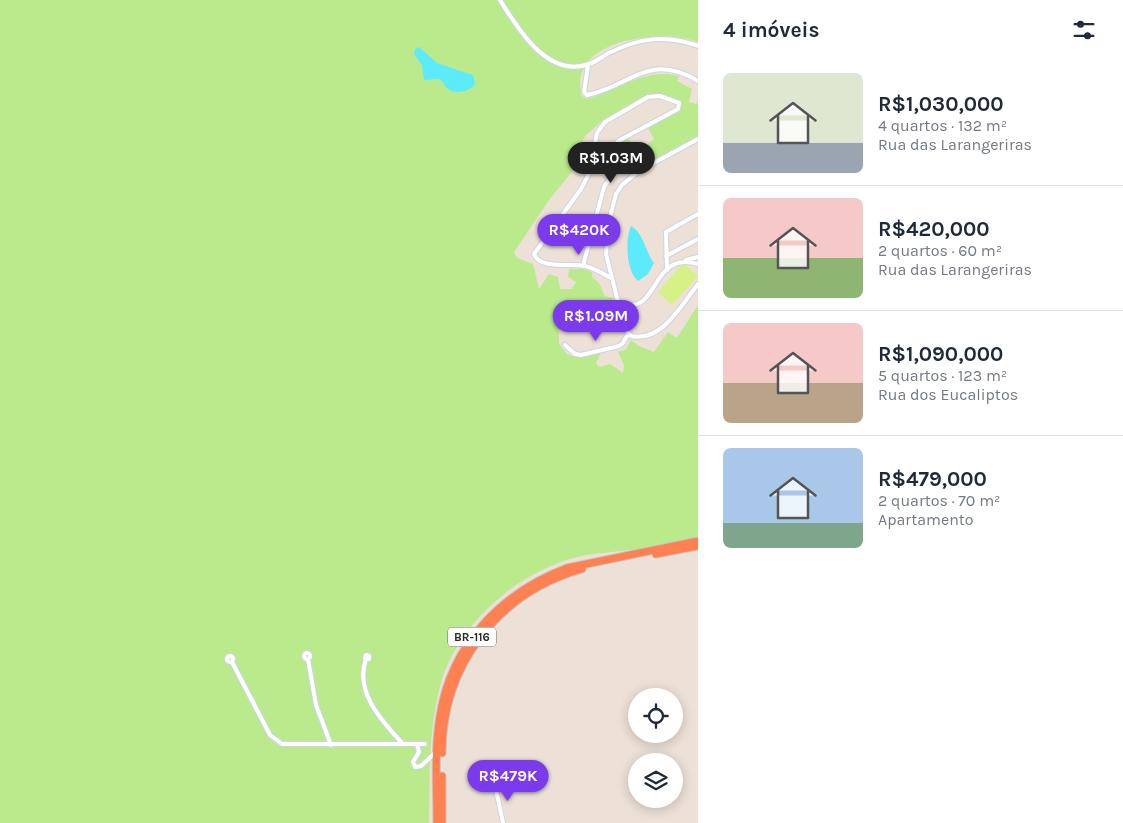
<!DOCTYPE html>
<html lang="pt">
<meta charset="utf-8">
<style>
:root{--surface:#fff;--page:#f2f2f3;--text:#1f2937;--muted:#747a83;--line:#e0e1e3;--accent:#7c3aed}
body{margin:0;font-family:Karla,sans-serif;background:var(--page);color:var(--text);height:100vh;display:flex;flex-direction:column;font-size:19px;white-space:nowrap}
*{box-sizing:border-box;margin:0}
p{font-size:16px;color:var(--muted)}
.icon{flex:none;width:28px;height:28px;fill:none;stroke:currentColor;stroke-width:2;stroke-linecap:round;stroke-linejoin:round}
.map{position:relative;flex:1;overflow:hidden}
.sheet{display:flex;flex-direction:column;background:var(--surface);width:425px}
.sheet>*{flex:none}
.buttons{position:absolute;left:628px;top:688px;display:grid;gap:10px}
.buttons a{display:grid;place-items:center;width:55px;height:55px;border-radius:50%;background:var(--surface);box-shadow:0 2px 12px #0003;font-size:25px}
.price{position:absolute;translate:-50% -42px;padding:0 11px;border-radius:18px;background:var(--accent);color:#fff;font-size:16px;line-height:32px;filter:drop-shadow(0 1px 2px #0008)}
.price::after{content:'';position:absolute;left:50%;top:30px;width:15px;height:11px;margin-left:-8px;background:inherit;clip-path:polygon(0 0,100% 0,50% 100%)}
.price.selected{background:#222;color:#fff}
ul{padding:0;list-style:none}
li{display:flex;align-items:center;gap:15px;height:125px;padding:0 25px}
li+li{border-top:1px solid var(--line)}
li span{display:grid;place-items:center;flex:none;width:140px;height:100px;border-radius:8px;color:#555}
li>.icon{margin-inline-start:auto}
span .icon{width:60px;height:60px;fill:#fffc;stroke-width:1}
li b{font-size:21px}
h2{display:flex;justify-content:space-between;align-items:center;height:60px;padding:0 25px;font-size:21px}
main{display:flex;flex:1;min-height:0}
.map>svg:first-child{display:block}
</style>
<main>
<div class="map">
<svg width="698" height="823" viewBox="0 0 698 823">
<rect width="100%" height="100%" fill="#ece0d7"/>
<path fill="#bbea8d" d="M0,0H698V42C662,28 566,39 582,96L587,99C618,90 645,67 679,76L677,81L692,89L689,102L696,104L698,101V137L632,174L631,172L634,168L621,143L628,138L633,145L638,142L643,148L654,139L647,126L679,111L681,104L676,99L659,94L642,97L602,121L585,136L580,147L575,148L577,161L574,169L549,200L514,252L517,258L533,264L539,289L549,274L558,277L560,289H572L576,282L568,277L569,269H584L592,272V277L599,283L605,296L613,298L612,303C603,308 583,305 570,309L567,321L559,330V344L567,354L575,357L601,352L596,363L599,367L610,364L623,373L624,365L618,352L626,349L631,340L639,346L654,352L668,332L677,338L698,305V536C680,541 661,546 642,549C618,552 591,552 567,560C512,577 457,627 441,683C428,728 430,777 429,823H0Z"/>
<path fill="#d6f287" d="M683,263L698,276L672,305L658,292Z"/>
<path fill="#5deafb" d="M419,47L437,63L473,75L475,84C470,91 456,95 448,89C444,86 444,82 439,79L424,80L422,65L414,54L415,49Z
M631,226C644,233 646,254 654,263L648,274L638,281C626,271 625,239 631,226Z"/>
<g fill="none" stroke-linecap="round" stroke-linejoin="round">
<g stroke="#cdd4e3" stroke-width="6">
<path id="minor" d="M500,0C518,29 548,79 589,64C596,62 603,56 609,53C639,38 666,34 698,46
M588,65L584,92L587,95C630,87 648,51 698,81
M698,139L639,171L622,185L616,194L610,217L606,254L625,329L631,336C662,343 682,304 698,284
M590,171L597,133L605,122L648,97L660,96L679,103L678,109L620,140L596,160L581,189L534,254C540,270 571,263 585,266C594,268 602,273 611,278
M666,256L698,239
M686,260L698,257
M583,266L604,187L617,168
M667,270L666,232L698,214
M617,301C660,323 648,249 698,264
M565,345L575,354L581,355L619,346L623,343L628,334
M304 656a3 3 0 1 1 6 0a3 3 0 1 1-6 0Z
M366,655L369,656V659L365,658Z
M227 659a3 3 0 1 1 6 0a3 3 0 1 1-6 0Z
M308,659L316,705L331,745
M366,659C354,693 383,722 403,744
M232,662L270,735L282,744H425
M417,744L419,752L413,762L415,767L421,766L436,752
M495,785L503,823"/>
</g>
<g stroke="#c3c3c3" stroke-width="9">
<path id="motorway" d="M656,554L698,546
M442,753C442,665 498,593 582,569
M442,776V823
M437,823C437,788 434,751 440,716C451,645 501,593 567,568L698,541"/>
</g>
<use href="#minor" stroke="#fff" stroke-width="4"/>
<use href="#motorway" stroke="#ff8050" stroke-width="7"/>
</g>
<g text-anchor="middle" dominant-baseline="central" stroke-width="4" stroke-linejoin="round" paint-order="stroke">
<rect fill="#fff" stroke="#686868" stroke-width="1" x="448" y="627.5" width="48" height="19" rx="4"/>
<g font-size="12" font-weight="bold" fill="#282828">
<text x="472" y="637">BR-116</text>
</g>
</g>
</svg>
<div class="buttons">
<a><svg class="icon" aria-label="locate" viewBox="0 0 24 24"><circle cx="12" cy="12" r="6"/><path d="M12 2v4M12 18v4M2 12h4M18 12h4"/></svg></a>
<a><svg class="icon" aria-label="layers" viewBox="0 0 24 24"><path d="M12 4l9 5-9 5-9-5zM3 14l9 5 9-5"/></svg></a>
</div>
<b class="price selected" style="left:611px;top:184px">R$1.03M</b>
<b class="price" style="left:579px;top:256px">R$420K</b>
<b class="price" style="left:596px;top:342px">R$1.09M</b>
<b class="price" style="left:508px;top:802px">R$479K</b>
</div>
<section class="sheet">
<h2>4 imóveis<svg class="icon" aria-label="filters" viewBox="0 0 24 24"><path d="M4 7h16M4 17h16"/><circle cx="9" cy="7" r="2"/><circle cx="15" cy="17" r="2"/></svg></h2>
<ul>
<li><span style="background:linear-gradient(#dfe7d0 70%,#9aa5b1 0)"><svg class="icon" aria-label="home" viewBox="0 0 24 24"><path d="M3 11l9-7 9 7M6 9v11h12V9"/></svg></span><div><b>R$1,030,000</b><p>4 quartos · 132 m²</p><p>Rua das Larangeriras</p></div></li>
<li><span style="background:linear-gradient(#f6c9c9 60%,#8fb573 0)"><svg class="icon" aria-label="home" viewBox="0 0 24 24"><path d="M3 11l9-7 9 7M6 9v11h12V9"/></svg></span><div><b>R$420,000</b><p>2 quartos · 60 m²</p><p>Rua das Larangeriras</p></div></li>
<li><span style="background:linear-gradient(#f6c9c9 60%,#b9a48a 0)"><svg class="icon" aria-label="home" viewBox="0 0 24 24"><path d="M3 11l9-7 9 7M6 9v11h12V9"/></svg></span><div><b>R$1,090,000</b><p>5 quartos · 123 m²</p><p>Rua dos Eucaliptos</p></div></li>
<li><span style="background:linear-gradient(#a9c7e8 75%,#7fa58c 0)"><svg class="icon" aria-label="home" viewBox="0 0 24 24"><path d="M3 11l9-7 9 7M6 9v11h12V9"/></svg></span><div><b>R$479,000</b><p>2 quartos · 70 m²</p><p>Apartamento</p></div></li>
</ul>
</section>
</main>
